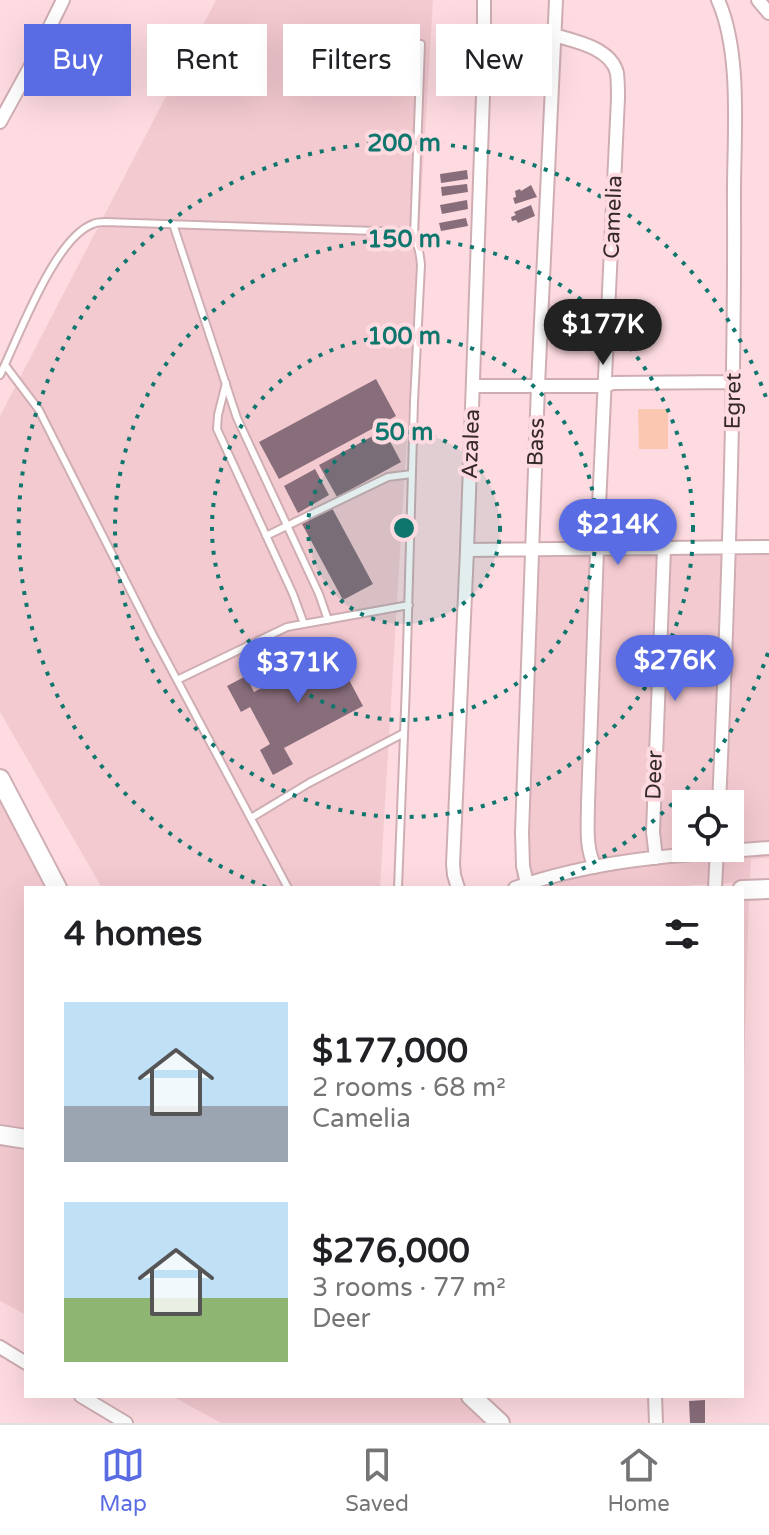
<!DOCTYPE html>
<meta charset="utf-8">
<style>
:root{--surface:#fff;--page:#f2f2f2;--text:#202124;--muted:#757577;--line:#e0e0e0;--accent:#5a6ce3}
body{margin:0;font-family:"Varela Round",sans-serif;background:var(--page);color:var(--text);height:100vh;display:flex;flex-direction:column;font-size:30px;white-space:nowrap}
*{box-sizing:border-box;margin:0}
p{font-size:26px;color:var(--muted)}
.icon{flex:none;width:44px;height:44px;fill:none;stroke:currentColor;stroke-width:2;stroke-linecap:round;stroke-linejoin:round}
.map{position:relative;flex:1;overflow:hidden}
.side{position:absolute;left:24px;top:886px;width:720px;height:512px;display:flex;flex-direction:column;background:var(--surface);border-radius:0px;box-shadow:0 8px 32px #0002}
.side>*{flex:none}
.banner{position:absolute;left:24px;top:24px;width:722px;height:72px;display:flex;gap:16px}
.fabs{position:absolute;left:672px;top:790px;display:grid;gap:16px}
.fabs a{display:grid;place-items:center;width:72px;height:72px;border-radius:0px;background:var(--surface);box-shadow:0 8px 32px #0002;font-size:40px}
.price{position:absolute;translate:-50% -68px;padding:0 18px;border-radius:28px;background:var(--accent);color:#fff;font-size:26px;line-height:52px;filter:drop-shadow(0 2px 4px #0008)}
.price::after{content:'';position:absolute;left:50%;top:48px;width:24px;height:18px;margin-left:-12px;background:inherit;clip-path:polygon(0 0,100% 0,50% 100%)}
.price.selected{background:#222;color:#fff}
ul{padding:0;list-style:none}
li{display:flex;align-items:center;gap:24px;height:200px;padding:0 40px}
li span{display:grid;place-items:center;flex:none;width:224px;height:160px;border-radius:0px;color:#555}
li>.icon{margin-inline-start:auto}
span .icon{width:96px;height:96px;fill:#fffc;stroke-width:1}
li b{font-size:34px}
h2{display:flex;justify-content:space-between;align-items:center;height:96px;padding:0 40px;font-size:34px}
.tag{padding:0 28px;border-radius:0px;background:var(--surface);box-shadow:0 8px 32px #0002;font-size:28px;line-height:72px}
.tag.selected{background:var(--accent);color:#fff}
.menu{display:flex;justify-content:space-around;align-items:center;height:112px;border-top:2px solid var(--line);background:var(--surface);font-size:22px;color:var(--muted)}
.menu a{display:grid;justify-items:center;gap:4px}
.menu .selected{color:var(--accent)}
.map>svg:first-child{display:block}
</style>
<div class="map">
<svg width="769" height="1423" viewBox="0 0 769 1423">
<rect width="100%" height="100%" fill="#fedbe1"/>
<path fill="#f4cad1" fill-rule="evenodd" d="M216,0H433L380,888H102L0,712V416Z
M769,540V858L751,859L750,882L694,885L673,888H522L535,546ZM686,804H730V848H686Z
M0,794L49,888H26V1132L0,1128Z
M742,897H749L742,1140Z
M0,1143L26,1147V1315L0,1301Z
M172,1396H461L490,1423H221Z"/>
<path fill="#fcc7b0" d="M638,409H668V449H639Z"/>
<path fill="#886d7a" d="M467,170L468,179L441,183L440,174Z
M467,184L468,192L442,196L441,187Z
M531,185L537,197L515,204L513,198L516,197L515,191L520,189L521,191Z
M467,200L468,209L442,214L440,205Z
M531,205L535,216L518,223L516,220L512,221L511,217L516,215L514,212Z
M466,218L468,226L441,231L439,223Z
M376,379L396,416L279,479L259,442Z
M384,430L401,462L337,497L319,465Z
M315,469L329,495L298,513L284,486Z
M332,508L373,584L343,600L302,524Z
M333,650L363,706L284,748L293,764L273,775L260,750L270,744L250,707L241,712L227,686L246,676L254,692Z
M705,1400V1423H690L689,1401Z"/>
<g fill="none" stroke-linecap="round" stroke-linejoin="round">
<g stroke="#cfaeb3" stroke-width="10">
<path id="lane" d="M173,224L237,418L319,594L328,620
M414,236L421,44
M5,365L39,410L153,635L288,888
M0,375C18,339 54,238 93,224C97,222 101,222 105,222L407,232C418,239 420,253 421,265L414,401L406,684L398,888
M226,383L218,415L217,429L293,594L304,624
M266,536L388,477L412,474
M177,680L287,627L409,605
M251,818L309,783L404,733"/>
</g>
<g stroke="#cfaeb3" stroke-width="16">
<path id="street" d="M718,0C743,56 733,143 734,204C735,404 728,604 719,804
M758,0L769,13
M554,35C575,41 611,48 617,73C618,81 618,90 618,98L597,549L588,803C588,825 585,847 595,867
M0,122L29,69L63,0
M473,386H605L613,383L734,382
M467,550L769,547
M656,858L653,832L664,549
M527,884L523,866L522,833L538,386L556,0
M458,888L454,875L453,864L467,550L484,67V0
M515,888C595,859 685,854 769,848
M715,888L717,848
M0,1347L26,1363
M81,1396L126,1423
M655,1396L656,1423"/>
</g>
<g stroke="#cfaeb3" stroke-width="22">
<path id="secondary" d="M0,779L57,888
M742,890L769,889
M0,1135L26,1139
M471,1396L500,1423"/>
</g>
<use href="#lane" stroke="#fff" stroke-width="6"/>
<use href="#street" stroke="#fff" stroke-width="12"/>
<use href="#secondary" stroke="#fff" stroke-width="18"/>
</g>
<circle cx="404" cy="528" r="96" fill="#0f766e" fill-opacity=".12"/>
<g fill="none" stroke="#0f766e" stroke-width="4" stroke-dasharray="4 8">
<circle cx="404" cy="528" r="96"/>
<circle cx="404" cy="528" r="192"/>
<circle cx="404" cy="528" r="289"/>
<path d="M768 653A385 385 0 0 1 542 887M266 887A385 385 0 1 1 768 403"/>
</g>
<g text-anchor="middle" dominant-baseline="central" stroke-width="8" stroke-linejoin="round" paint-order="stroke">
<g font-size="22" fill="#372a2c" stroke="#fedbe1">
<text transform="translate(613 217) rotate(-88)">Camelia</text>
<text transform="translate(733 401) rotate(-89)">Egret</text>
<text transform="translate(536 442) rotate(-88)">Bass</text>
<text transform="translate(471 444) rotate(-88)">Azalea</text>
<text transform="translate(654 775) rotate(-88)">Deer</text>
</g>
</g>
<circle cx="404" cy="528" r="12" fill="#0f766e" stroke="#fedbe1" stroke-width="4"/>
<g font-size="24" text-anchor="middle" font-weight="bold" fill="#0f766e" stroke="#fedbe1" stroke-width="8" stroke-linejoin="round" paint-order="stroke">
<text x="404" y="151">200 m</text>
<text x="404" y="247">150 m</text>
<text x="404" y="344">100 m</text>
<text x="404" y="440">50 m</text>
</g>
</svg>
<div class="fabs">
<a><svg class="icon" aria-label="locate" viewBox="0 0 24 24"><circle cx="12" cy="12" r="6"/><path d="M12 2v4M12 18v4M2 12h4M18 12h4"/></svg></a>
</div>
<b class="price selected" style="left:603px;top:367px">$177K</b>
<b class="price" style="left:618px;top:567px">$214K</b>
<b class="price" style="left:675px;top:703px">$276K</b>
<b class="price" style="left:298px;top:705px">$371K</b>
<div class="banner">
<a class="tag selected">Buy</a>
<a class="tag">Rent</a>
<a class="tag">Filters</a>
<a class="tag">New</a>
</div>
<section class="side">
<h2>4 homes<svg class="icon" aria-label="filters" viewBox="0 0 24 24"><path d="M4 7h16M4 17h16"/><circle cx="9" cy="7" r="2"/><circle cx="15" cy="17" r="2"/></svg></h2>
<ul>
<li><span style="background:linear-gradient(#bfe0f5 65%,#9aa5b1 0)"><svg class="icon" aria-label="home" viewBox="0 0 24 24"><path d="M3 11l9-7 9 7M6 9v11h12V9"/></svg></span><div><b>$177,000</b><p>2 rooms · 68 m²</p><p>Camelia</p></div></li>
<li><span style="background:linear-gradient(#bfe0f5 60%,#8fb573 0)"><svg class="icon" aria-label="home" viewBox="0 0 24 24"><path d="M3 11l9-7 9 7M6 9v11h12V9"/></svg></span><div><b>$276,000</b><p>3 rooms · 77 m²</p><p>Deer</p></div></li>
</ul>
</section>
</div>
<nav class="menu">
<a class="selected"><svg class="icon" aria-label="map" viewBox="0 0 24 24"><path d="M3 6l6-2 6 2 6-2v14l-6 2-6-2-6 2zM9 4v14M15 6v14"/></svg>Map</a>
<a><svg class="icon" aria-label="saved" viewBox="0 0 24 24"><path d="M7 4h10v16l-5-4-5 4z"/></svg>Saved</a>
<a><svg class="icon" aria-label="home" viewBox="0 0 24 24"><path d="M3 11l9-7 9 7M6 9v11h12V9"/></svg>Home</a>
</nav>
